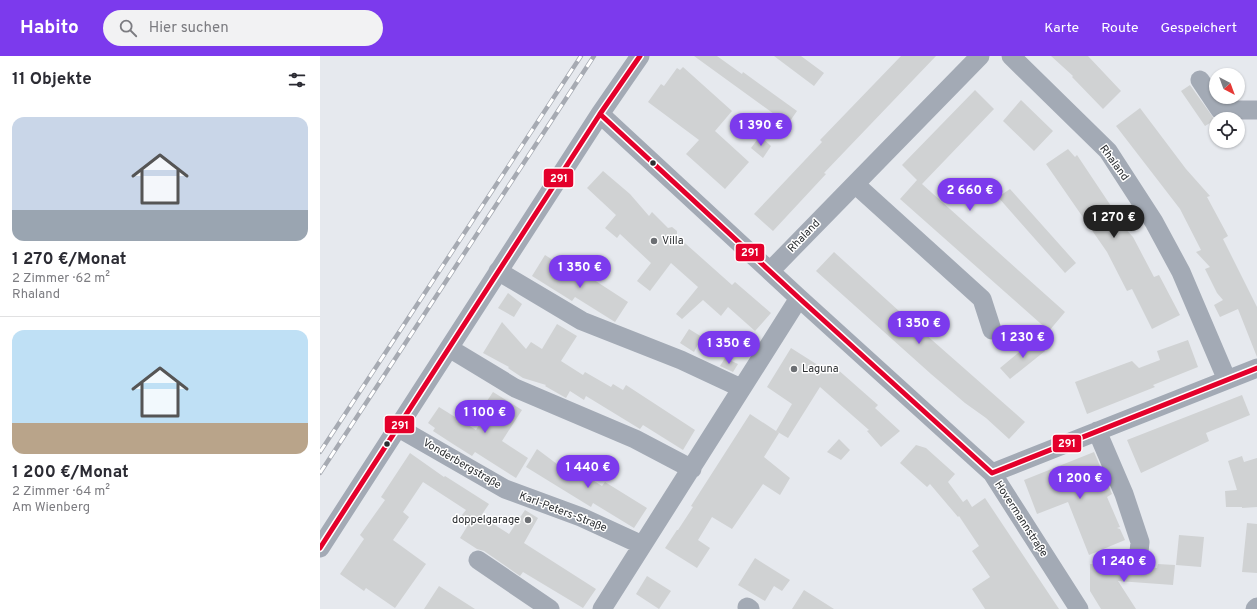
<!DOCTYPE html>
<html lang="de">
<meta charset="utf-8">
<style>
:root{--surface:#fff;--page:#f2f2f3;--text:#2b2b33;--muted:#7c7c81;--line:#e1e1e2;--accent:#7c3aed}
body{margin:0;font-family:Overpass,sans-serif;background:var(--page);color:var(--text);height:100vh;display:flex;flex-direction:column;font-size:15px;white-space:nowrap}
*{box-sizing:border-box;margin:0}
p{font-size:13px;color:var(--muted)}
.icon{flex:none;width:22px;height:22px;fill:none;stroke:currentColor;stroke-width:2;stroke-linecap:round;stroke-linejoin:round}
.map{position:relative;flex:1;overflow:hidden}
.panel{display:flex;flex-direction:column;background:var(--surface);width:320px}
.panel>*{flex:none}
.needle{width:26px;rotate:139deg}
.tools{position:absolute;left:889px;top:12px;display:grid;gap:8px}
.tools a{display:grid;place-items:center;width:36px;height:36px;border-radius:50%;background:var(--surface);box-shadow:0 1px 3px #0004;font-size:20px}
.price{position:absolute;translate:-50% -34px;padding:0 9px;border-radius:14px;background:var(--accent);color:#fff;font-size:13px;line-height:26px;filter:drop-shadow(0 1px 2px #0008)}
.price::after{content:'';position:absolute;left:50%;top:24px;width:12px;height:9px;margin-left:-6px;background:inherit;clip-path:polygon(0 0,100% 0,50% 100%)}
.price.selected{background:#222;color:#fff}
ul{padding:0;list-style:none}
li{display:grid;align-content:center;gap:8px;height:212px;padding:0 12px}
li+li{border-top:1px solid var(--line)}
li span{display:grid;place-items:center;height:124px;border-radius:12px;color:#555}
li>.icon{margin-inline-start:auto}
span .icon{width:72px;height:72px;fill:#fffc;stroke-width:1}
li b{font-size:17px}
h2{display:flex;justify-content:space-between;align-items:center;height:48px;padding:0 12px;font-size:17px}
header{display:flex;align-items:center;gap:24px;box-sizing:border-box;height:56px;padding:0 20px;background:var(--accent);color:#fff}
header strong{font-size:19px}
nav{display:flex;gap:22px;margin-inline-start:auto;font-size:14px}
.search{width:280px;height:36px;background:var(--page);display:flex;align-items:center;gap:10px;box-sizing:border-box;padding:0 14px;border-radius:22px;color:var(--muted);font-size:15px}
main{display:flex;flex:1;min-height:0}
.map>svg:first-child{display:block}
</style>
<header>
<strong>Habito</strong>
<div class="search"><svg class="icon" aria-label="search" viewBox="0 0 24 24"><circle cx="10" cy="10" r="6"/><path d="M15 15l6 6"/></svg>Hier suchen</div>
<nav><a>Karte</a><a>Route</a><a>Gespeichert</a></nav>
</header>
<main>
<section class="panel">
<h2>11 Objekte<svg class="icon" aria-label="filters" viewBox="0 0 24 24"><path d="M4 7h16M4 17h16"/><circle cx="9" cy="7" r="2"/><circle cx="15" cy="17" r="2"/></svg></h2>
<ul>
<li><span style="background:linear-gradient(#c9d6e8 75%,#9aa5b1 0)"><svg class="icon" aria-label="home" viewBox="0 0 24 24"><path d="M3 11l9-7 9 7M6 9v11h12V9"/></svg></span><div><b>1 270 €/Monat</b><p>2 Zimmer · 62 m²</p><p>Rhaland</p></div></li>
<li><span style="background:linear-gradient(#bfe0f5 75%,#b9a48a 0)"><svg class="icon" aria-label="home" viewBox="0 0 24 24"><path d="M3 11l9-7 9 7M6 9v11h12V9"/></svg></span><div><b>1 200 €/Monat</b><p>2 Zimmer · 64 m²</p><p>Am Wienberg</p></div></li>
</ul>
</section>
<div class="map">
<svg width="937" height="553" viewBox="0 0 937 553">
<rect width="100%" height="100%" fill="#e6e9ee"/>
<path fill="#d0d2d3" d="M374,0H397L422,18L423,16L477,55L468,68Z
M454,0H481L504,17L494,30Z
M581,0H616L504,117L506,118L453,175L434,158L502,86L500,84Z
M731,0H768L801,35L783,53L752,21L753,20Z
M363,11L412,55L395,75L429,106L405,133L366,98L379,84L328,46L341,28L344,30L357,12L360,14Z
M870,29L895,64L885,70L861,35Z
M655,34L674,53L602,128L745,256L729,275L580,143L597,124L582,109Z
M701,44L733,75L714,95L683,65Z
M820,52L866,113L890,140L887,141L908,180L903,183L937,251V301L918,253L900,261L894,249L903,244L897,237L885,213L890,211L876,196L881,194L860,153L796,70Z
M440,80L451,90L443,102L431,92Z
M748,93L755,101L757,99L791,150H790L802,165L800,167L813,181L834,221L839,219L860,259L832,273L812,233L807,235L787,196L726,108Z
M283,115L310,138L329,160L332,156L348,172L352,171L357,175V180L412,229L415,226L451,257L435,275L408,251L401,260L383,244L362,263L356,258L378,231L351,207L330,235L317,225L331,207L300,178L297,182L285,172L296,159L267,132Z
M690,133L756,207L745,217L678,141Z
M514,196L579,255L705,366L689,383L666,362L645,347L611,318L496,215Z
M225,199L265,224L268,220L308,246L295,266L255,241L252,245L212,220Z
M188,237L202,248L194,261L178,252Z
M182,266L206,293L211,286L222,293L237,268L257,280L241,305L263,319L265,316L291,331L293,328L303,334L306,329L375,374L363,394L323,369L320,373L266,340L264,344L250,335L246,342L225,330L226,329L203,322L188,312L189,311L163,297Z
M369,273L382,281L374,296L360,287Z
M715,283L725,295L690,323L680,312Z
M868,284L878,311L833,329L835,331L767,358L755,326L812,305L819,312L840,304L837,295Z
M471,292L512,318L516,312L558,349L555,352L580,375L561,391L547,375L549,374L500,331L468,382L456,375L472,348L447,331Z
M405,302L418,308L413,316L400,310Z
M173,336L202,354L182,385L208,402L196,422L155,396L152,400L133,388L113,375L115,372L108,367L119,351L156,374L170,351L165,348Z
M922,339L930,359L886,377L889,385L821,417L807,384Z
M430,358L459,377L444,401L470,422L460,439L443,428L412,473L392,461L378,484L390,492L377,512L345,492L357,474H358L373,451L371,450Z
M519,383L530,394L521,404L507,396Z
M596,389L606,392L635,418L628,426L643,446L647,443L652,451L665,442L739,553H665L652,533L670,521L652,495L659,490L639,460L638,461L610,428L607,431L580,407Z
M217,393L241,411L244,406L282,430L285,426L327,452L314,472L273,447L271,451L206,411Z
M774,396L792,438L787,441L800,471L797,472L800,473L805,484L769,499L748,446L717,458L704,424Z
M90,397L124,421L125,420L169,448L161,460L189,478L205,454L218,462L204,487L276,533L263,552L203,516L200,520L164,495L157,493L140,482L148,469L138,464L146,454L103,426L83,456L89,461L73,484L106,508L75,552L46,532L44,535L20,518L44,483L40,479L65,444L61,441Z
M922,400L924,406L937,402V451L922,452V451H906L905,435L917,434L908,405Z
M927,467L937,468V517L922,516Z
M859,479L884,481L881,511L856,509Z
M435,502L470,524L462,535L454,530L445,545L418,529Z
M770,508L837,512L838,508L855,509L853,529L798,525L816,553H781L770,535Z
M327,520L351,535L339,553L316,538Z
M119,530L133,539L155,553H104Z
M484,534L514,553H472Z"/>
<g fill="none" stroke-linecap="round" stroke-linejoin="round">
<path stroke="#a3aab5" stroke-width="19" d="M691,0L788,95L834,166L861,216L907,324
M880,24L900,54H937
M280,58L479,242L672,417L759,553
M535,128L660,0
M178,215L262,265L361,304L421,332
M450,215L535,128L662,243L672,274
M129,292L195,332L315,383L372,413
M77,371L185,433L261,461L322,489
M777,375L804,438L820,486L819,496
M672,417L937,312
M0,492L280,58L320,0
M158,504L230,553
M427,551L430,553
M282,553L479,242
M935,553L937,551"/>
<g stroke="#a6aab2" stroke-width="4.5">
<path id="rail" d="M0,396L261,0
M0,417L274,0"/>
</g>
<use href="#rail" stroke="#fff" stroke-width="3" stroke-dasharray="9" stroke-linecap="butt"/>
<g stroke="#fff" stroke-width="8">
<path id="bus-1" d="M280,58L479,242L672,417L937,312
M0,492L280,58L320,0"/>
</g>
<use href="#bus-1" stroke="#e4002b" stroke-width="5"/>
</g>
<g fill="#2b2e31" stroke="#fff" stroke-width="1.5">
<circle cx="333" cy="107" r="3.5"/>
<circle cx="67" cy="388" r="3.5"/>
</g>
<g fill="#6c6f73" stroke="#fff" stroke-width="1.5">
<circle cx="334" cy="185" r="4"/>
<circle cx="474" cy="313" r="4"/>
<circle cx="208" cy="464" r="4"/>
</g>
<g text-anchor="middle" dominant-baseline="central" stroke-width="3" stroke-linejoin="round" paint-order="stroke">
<g font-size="11" fill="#2b2e31" stroke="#fff">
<text transform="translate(794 107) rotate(54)">Rhaland</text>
<text transform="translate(484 180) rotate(-46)">Rhaland</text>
<text transform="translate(142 408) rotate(30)">Vonderbergstraße</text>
<text transform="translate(243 456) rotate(21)">Karl-Peters-Straße</text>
<text transform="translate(701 463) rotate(57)">Hovermannstraße</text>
</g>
<g font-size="11" fill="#2b2e31" stroke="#fff" text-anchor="start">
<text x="342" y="185">Villa</text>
<text x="482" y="313">Laguna</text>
<text x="200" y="464" text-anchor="end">doppelgarage</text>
</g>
</g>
<g stroke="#fff" stroke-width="1.5">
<rect x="223" y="112" width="31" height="20" rx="4" fill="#e4002b"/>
<rect x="415" y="187" width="30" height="19" rx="4" fill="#e4002b"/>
<rect x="64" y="359" width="31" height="19" rx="4" fill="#e4002b"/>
<rect x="732" y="378" width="30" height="19" rx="4" fill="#e4002b"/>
</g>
<g font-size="11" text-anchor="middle" font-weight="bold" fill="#fff">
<text x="239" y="126">291</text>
<text x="430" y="200">291</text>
<text x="80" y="373">291</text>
<text x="747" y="391">291</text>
</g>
</svg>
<div class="tools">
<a><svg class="needle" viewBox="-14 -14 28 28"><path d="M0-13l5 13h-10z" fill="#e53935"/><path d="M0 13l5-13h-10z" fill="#7c7c81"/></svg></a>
<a><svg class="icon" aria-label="locate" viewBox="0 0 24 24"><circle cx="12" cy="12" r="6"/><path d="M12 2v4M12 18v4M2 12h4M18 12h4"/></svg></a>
</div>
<b class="price" style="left:441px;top:91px">1 390 €</b>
<b class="price" style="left:650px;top:156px">2 660 €</b>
<b class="price selected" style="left:794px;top:183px">1 270 €</b>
<b class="price" style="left:260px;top:233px">1 350 €</b>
<b class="price" style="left:599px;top:289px">1 350 €</b>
<b class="price" style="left:703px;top:303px">1 230 €</b>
<b class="price" style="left:409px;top:309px">1 350 €</b>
<b class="price" style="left:165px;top:378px">1 100 €</b>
<b class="price" style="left:268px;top:433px">1 440 €</b>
<b class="price" style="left:760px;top:444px">1 200 €</b>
<b class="price" style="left:804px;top:527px">1 240 €</b>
</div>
</main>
